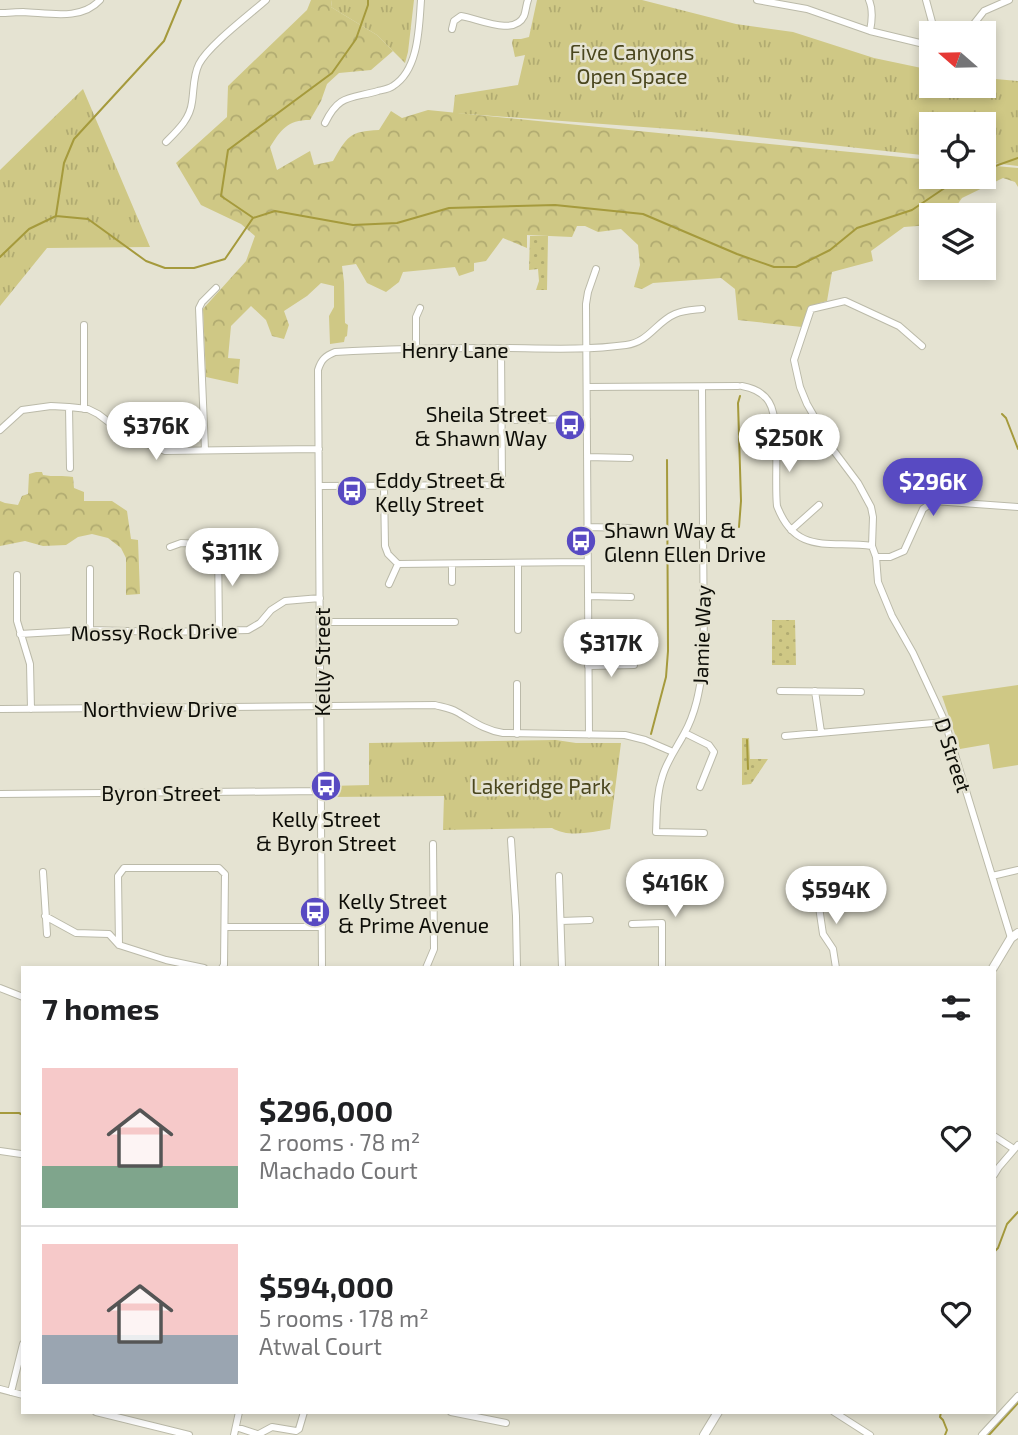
<!DOCTYPE html>
<meta charset="utf-8">
<style>
:root{--surface:#fff;--page:#f6f6f6;--text:#202124;--muted:#757577;--line:#e0e0e0;--accent:#584ac2}
body{margin:0;font-family:"Exo 2",sans-serif;background:var(--page);color:var(--text);height:100vh;display:flex;flex-direction:column;font-size:26px;white-space:nowrap}
*{box-sizing:border-box;margin:0}
p{font-size:23px;color:var(--muted)}
.icon{flex:none;width:38px;height:38px;fill:none;stroke:currentColor;stroke-width:2;stroke-linecap:round;stroke-linejoin:round}
.map{position:relative;flex:1;overflow:hidden}
.panel{position:absolute;left:21px;top:966px;width:975px;height:448px;display:flex;flex-direction:column;background:var(--surface);border-radius:0px;box-shadow:0 4px 10px #0003}
.panel>*{flex:none}
.needle{width:46px;rotate:290deg}
.controls{position:absolute;left:919px;top:21px;display:grid;gap:14px}
.controls a{display:grid;place-items:center;width:77px;height:77px;border-radius:0px;background:var(--surface);box-shadow:0 4px 10px #0003;font-size:35px}
.price{position:absolute;translate:-50% -60px;padding:0 16px;border-radius:24px;background:#fff;color:#222;font-size:23px;line-height:46px;filter:drop-shadow(0 2px 4px #0008)}
.price::after{content:'';position:absolute;left:50%;top:42px;width:21px;height:16px;margin-left:-10px;background:inherit;clip-path:polygon(0 0,100% 0,50% 100%)}
.price.on{background:var(--accent);color:#fff}
ul{padding:0;list-style:none}
li{display:flex;align-items:center;gap:21px;height:175px;padding:0 21px}
li+li{border-top:2px solid var(--line)}
li span{display:grid;place-items:center;flex:none;width:196px;height:140px;border-radius:0px;color:#555}
li>.icon{margin-inline-start:auto}
span .icon{width:84px;height:84px;fill:#fffc;stroke-width:1}
li b{font-size:30px}
h2{display:flex;justify-content:space-between;align-items:center;height:84px;padding:0 21px;font-size:30px}
.map>svg:first-child{display:block}
</style>
<div class="map">
<svg width="1018" height="1435" viewBox="0 0 1018 1435">
<defs>
<pattern id="forest-crowns" width="20" height="18" patternUnits="userSpaceOnUse" patternTransform="scale(1.75)"><rect width="20" height="18" fill="#cfc885"/><path d="M2 6a3 3 0 1 1 6 0M12 15a3 3 0 1 1 6 0" fill="none" stroke="#b1ab71"/></pattern>
<pattern id="park-tufts" width="24" height="20" patternUnits="userSpaceOnUse" patternTransform="scale(1.75)"><rect width="24" height="20" fill="#cfc885"/><path d="M3 7l-1-3M5 7V3M7 7l1-3M15 17l-1-3M17 17v-4M19 17l1-3" fill="none" stroke="#b1ab71"/></pattern>
<pattern id="garden-dots" width="8" height="8" patternUnits="userSpaceOnUse" patternTransform="scale(1.75)"><rect width="8" height="8" fill="#cfc885"/><path d="M2 2h.1M6 6h.1" fill="none" stroke="#b1ab71" stroke-width="1.8" stroke-linecap="round"/></pattern>
</defs>
<rect width="100%" height="100%" fill="#e5e3d2"/>
<path fill="#cfc885" d="M334,282H344L345,323L348,325L347,336L345,337L344,342L330,344L329,316L334,307Z
M1018,685V765L993,769L989,744L960,749L942,696Z"/>
<path fill="url(#forest-crowns)" d="M311,0H332L331,7L377,35L393,51L371,70L339,73L327,84L321,101L310,120C287,120 281,130 270,147L277,170L310,151L314,165L333,161C347,137 349,131 379,130L391,111L402,118L428,110L931,160V177H984V165L1018,168V187L1015,182L1003,178L962,198L950,215H931V225L904,227L871,251L873,261L832,272L827,301L810,306L802,327L738,320L735,289L721,278L653,283L642,289L634,287L640,265L638,245L621,229L598,232L585,226H577L572,237L527,235V248L503,238L486,261L474,263V271L459,276L455,267L403,272L399,282L386,292L367,283L356,264L342,266L344,282H334V286L321,283L307,296L284,311L289,325L284,339L272,336L266,320L251,306L231,326L228,358L240,359L238,384L206,377L203,309L246,261L255,236L241,224L201,205L176,163L227,117L228,86L307,10Z
M36,472H42L43,475C53,477 63,475 73,477L74,488L84,492V501H112L127,511L131,539L138,540L140,594L126,595V558L121,548L108,538L92,534L78,537L66,545L43,546L25,541L0,546V501L5,503L18,505L22,496L28,494L29,474Z"/>
<path fill="url(#park-tufts)" d="M332,0H414L408,52L405,63L377,35L331,7Z
M537,0H642L736,24L793,32L874,58L931,70V86H984V78L1018,81V166L984,162V124H931V156L711,132L453,113L455,95L518,85L525,55L515,57L512,43L513,39H521L529,37Z
M83,89L150,247L47,248L0,306V170Z
M556,740L576,743H621L610,829C591,832 569,838 552,828L443,830L444,796L329,797V786L369,785V743Z"/>
<path fill="url(#garden-dots)" d="M530,236H548L547,290H536L539,281L538,269L529,270Z
M772,620H795L796,665H772Z
M742,738H749L750,759H768L751,784L742,785Z"/>
<g fill="none" stroke-linecap="round" stroke-linejoin="round">
<path stroke="#a59a3c" stroke-width="2" d="M984,170L1018,158
M56,215L64,163L74,139L164,41L181,0
M252,217L221,196L228,150L332,73L356,39L368,5V0
M0,257L29,229L56,216L88,219L146,261L165,268H194L225,259L253,218L275,211L353,225L397,223L449,208L555,205L643,214L737,254L774,267H796L830,250L857,228L912,210L955,181L966,177
M1002,414L1006,418L1018,449
M739,527L741,501L738,403L740,396
M651,734L666,677L668,651L667,460
M747,740L748,769
M0,1113H19L23,1115
M994,1252L998,1248L1007,1224L1018,1212
M941,1412L940,1417L943,1420L947,1430L945,1435
M989,1435L1018,1403"/>
<g stroke="#bbbaa9" stroke-width="8">
<path id="minor" d="M757,0L807,9L870,31L924,44H931
M869,0C873,9 872,21 870,31
M926,0L935,33
M0,13C8,13 16,12 23,12C49,13 81,21 100,0
M452,29L454,21L461,16C477,18 514,37 524,16C526,11 526,5 528,0
M963,33L969,30L984,11L1009,0
M325,123C339,94 350,99 378,91C382,90 389,89 393,86C419,70 419,27 421,0
M166,142C178,130 190,119 192,102C194,89 193,76 199,64C209,45 248,16 266,0
M922,346L899,326L845,301L811,309L794,360L800,387L807,404L834,451L858,483L871,507L873,517L872,546L876,557L878,582L892,616L913,653L945,722L1011,938
M416,348V317L420,308
M742,386C753,388 763,392 769,402C781,421 774,480 777,506C796,556 830,540 872,546
M587,387L738,386
M702,387L704,661C700,686 697,711 684,734C676,749 666,762 662,778C656,796 657,814 656,832L704,833
M69,407L70,468
M84,409V325
M501,420L587,419
M0,430L22,410L51,406L69,407L88,409L98,414L127,436L165,451L319,449
M205,450L199,308L202,302L216,288
M587,457L630,458
M320,486L502,485L501,348
M384,486L385,546L388,554L398,564
M587,527L630,528
M791,530L819,505
M218,545L219,631
M170,547L181,543L218,545L246,543
M876,557H890L904,551L923,509L934,501L1018,507
M518,563V630
M398,564L587,562
M452,564V582
M17,575V621L30,664L31,709
M389,584L398,564
M588,596L631,597
M321,622H455
M90,630V569
M20,634L90,630L164,632L248,630L260,623L271,610L285,601L320,598
M588,666L634,665
M517,684V734
M780,691L861,692
M815,691L821,732
M0,709L435,705C442,707 450,708 457,712C473,721 484,730 503,733L625,735L645,740L673,752
M685,733L709,745L714,752L700,787
M589,735L586,304L588,292L596,269
M785,736L945,722
M0,794L321,791
M511,840L516,916L517,968
M43,872L47,934
M559,876L562,968
M992,876L1018,870
M816,887L823,934L833,949L836,968
M45,916L76,933L109,934L119,945L166,960L204,968
M561,921L590,920
M632,924L662,923V968
M226,927H322
M119,945L118,876L124,868H219L225,874L224,965L222,968
M322,968L318,370C321,360 325,356 335,352C388,349 439,348 492,348C536,348 582,351 626,345C649,342 656,322 675,314C684,310 693,310 702,309
M426,968L434,949L433,844
M0,988L23,997
M994,1136L1014,1149
M0,1151L21,1154
M994,1175L999,1167L1018,1145
M0,1389L23,1395
M11,1392L23,1344
M96,1412L189,1435
M451,1412L506,1423
M834,1412L870,1435
M236,1427L260,1435
M259,1434L272,1427L296,1431L299,1429L304,1412
M234,1435L239,1412
M982,1435L1018,1396"/>
</g>
<g stroke="#bbbaa9" stroke-width="10">
<path id="major" d="M993,968L1011,938L1018,933
M704,1435L718,1412"/>
</g>
<use href="#minor" stroke="#fff" stroke-width="6"/>
<use href="#major" stroke="#fff" stroke-width="8"/>
</g>
<defs>
<g id="bus-disc" transform="scale(1.575)"><circle r="9.5" fill="#584ac2" stroke="#e5e3d2"/><path d="M-5-6H5V4H4V6H2V4H-2V6H-4V4H-5ZM-3.5-4V0h7V-4ZM-3.5 1.2v1.5H-2V1.2ZM2 1.2v1.5H3.5V1.2Z" fill="#fff"/></g>
</defs>
<g fill-rule="evenodd">
<use href="#bus-disc" x="570" y="425"/>
<use href="#bus-disc" x="352" y="491"/>
<use href="#bus-disc" x="581" y="541"/>
<use href="#bus-disc" x="326" y="786"/>
<use href="#bus-disc" x="315" y="912"/>
</g>
<g text-anchor="middle" dominant-baseline="central" stroke-width="5" stroke-linejoin="round" paint-order="stroke">
<g font-size="21" fill="#4a461e" stroke="#e5e3d2">
<text x="632" y="51">Five Canyons<tspan x="632" dy="24">Open Space</tspan></text>
<text x="541" y="785">Lakeridge Park</text>
</g>
<g font-size="21" fill="#0d0d07" stroke="#e5e3d2">
<text x="455" y="349">Henry Lane</text>
<text transform="translate(154 631) rotate(-1)">Mossy Rock Drive</text>
<text transform="translate(701 635) rotate(-88)">Jamie Way</text>
<text transform="translate(321 662) rotate(-90)">Kelly Street</text>
<text x="160" y="708">Northview Drive</text>
<text transform="translate(954 755) rotate(72)">D Street</text>
<text x="161" y="792">Byron Street</text>
</g>
<g font-size="21" fill="#0d0d07" stroke="#e5e3d2" text-anchor="start">
<text x="547" y="413" text-anchor="end">Sheila Street<tspan x="547" dy="24">&amp; Shawn Way</tspan></text>
<text x="375" y="479">Eddy Street &amp;<tspan x="375" dy="24">Kelly Street</tspan></text>
<text x="604" y="529">Shawn Way &amp;<tspan x="604" dy="24">Glenn Ellen Drive</tspan></text>
<text x="326" y="818" text-anchor="middle">Kelly Street<tspan x="326" dy="24">&amp; Byron Street</tspan></text>
<text x="338" y="900">Kelly Street<tspan x="338" dy="24">&amp; Prime Avenue</tspan></text>
</g>
</g>
</svg>
<div class="controls">
<a><svg class="needle" viewBox="-14 -14 28 28"><path d="M0-13l5 13h-10z" fill="#e53935"/><path d="M0 13l5-13h-10z" fill="#757577"/></svg></a>
<a><svg class="icon" aria-label="locate" viewBox="0 0 24 24"><circle cx="12" cy="12" r="6"/><path d="M12 2v4M12 18v4M2 12h4M18 12h4"/></svg></a>
<a><svg class="icon" aria-label="layers" viewBox="0 0 24 24"><path d="M12 4l9 5-9 5-9-5zM3 14l9 5 9-5"/></svg></a>
</div>
<b class="price" style="left:156px;top:462px">$376K</b>
<b class="price" style="left:789px;top:474px">$250K</b>
<b class="price on" style="left:933px;top:518px">$296K</b>
<b class="price" style="left:232px;top:588px">$311K</b>
<b class="price" style="left:611px;top:679px">$317K</b>
<b class="price" style="left:675px;top:919px">$416K</b>
<b class="price" style="left:836px;top:926px">$594K</b>
<section class="panel">
<h2>7 homes<svg class="icon" aria-label="filters" viewBox="0 0 24 24"><path d="M4 7h16M4 17h16"/><circle cx="9" cy="7" r="2"/><circle cx="15" cy="17" r="2"/></svg></h2>
<ul>
<li><span style="background:linear-gradient(#f6c9c9 70%,#7fa58c 0)"><svg class="icon" aria-label="home" viewBox="0 0 24 24"><path d="M3 11l9-7 9 7M6 9v11h12V9"/></svg></span><div><b>$296,000</b><p>2 rooms · 78 m²</p><p>Machado Court</p></div><svg class="icon" aria-label="heart" viewBox="0 0 24 24"><path d="M12 20l-8-8c-3-5 5-10 8-4 3-6 11-1 8 4z"/></svg></li>
<li><span style="background:linear-gradient(#f6c9c9 65%,#9aa5b1 0)"><svg class="icon" aria-label="home" viewBox="0 0 24 24"><path d="M3 11l9-7 9 7M6 9v11h12V9"/></svg></span><div><b>$594,000</b><p>5 rooms · 178 m²</p><p>Atwal Court</p></div><svg class="icon" aria-label="heart" viewBox="0 0 24 24"><path d="M12 20l-8-8c-3-5 5-10 8-4 3-6 11-1 8 4z"/></svg></li>
</ul>
</section>
</div>
